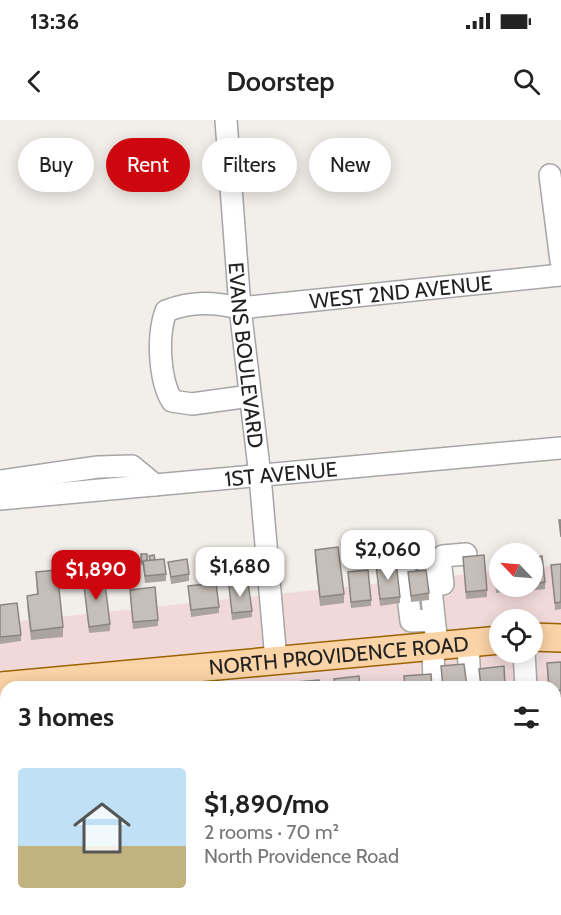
<!DOCTYPE html>
<meta charset="utf-8">
<style>
:root{--surface:#fff;--page:#f2f2f2;--text:#222;--muted:#767676;--accent:#ce060d}
body{margin:0;font-family:Cabin,sans-serif;background:var(--page);color:var(--text);height:100vh;display:flex;flex-direction:column;font-size:22px;white-space:nowrap}
*{box-sizing:border-box;margin:0}
p{font-size:20px;color:var(--muted)}
.icon{flex:none;width:33px;height:33px;fill:none;stroke:currentColor;stroke-width:2;stroke-linecap:round;stroke-linejoin:round}
.map{position:relative;flex:1;overflow:hidden}
.sheet{position:absolute;left:0px;top:561px;width:561px;height:234px;display:flex;flex-direction:column;background:var(--surface);border-radius:18px 18px 0 0;box-shadow:0 3px 15px #0003}
.sheet>*{flex:none}
.banner{position:absolute;left:18px;top:18px;width:525px;height:54px;display:flex;gap:12px}
.needle{width:39px;rotate:295deg}
.fabs{position:absolute;left:489px;top:423px;display:grid;gap:12px}
.fabs a{display:grid;place-items:center;width:54px;height:54px;border-radius:50%;background:var(--surface);box-shadow:0 3px 15px #0003;font-size:30px}
.price{position:absolute;translate:-50% -51px;padding:0 14px;border-radius:12px;background:#fff;color:#222;font-size:20px;line-height:39px;filter:drop-shadow(0 2px 3px #0008)}
.price::after{content:'';position:absolute;left:50%;top:36px;width:18px;height:14px;margin-left:-9px;background:inherit;clip-path:polygon(0 0,100% 0,50% 100%)}
.price.selected{background:var(--accent);color:#fff}
ul{padding:0;list-style:none}
li{display:flex;align-items:center;gap:18px;height:150px;padding:0 18px}
li span{display:grid;place-items:center;flex:none;width:168px;height:120px;border-radius:6px;color:#555}
li>.icon{margin-inline-start:auto}
span .icon{width:72px;height:72px;fill:#fffc;stroke-width:1}
li b{font-size:26px}
h2{display:flex;justify-content:space-between;align-items:center;height:72px;padding:0 18px;font-size:26px}
.pill{padding:0 21px;border-radius:27px;background:var(--surface);box-shadow:0 3px 15px #0003;font-size:21px;line-height:54px}
.pill.selected{background:var(--accent);color:#fff}
.status{display:flex;justify-content:space-between;align-items:center;height:42px;padding:0 30px;background:var(--surface);direction:ltr}
.status svg{height:16px;fill:currentColor}
header{display:flex;justify-content:space-between;align-items:center;height:78px;padding:0 18px;background:var(--surface);font-size:27px;font-weight:600}
.map>svg:first-child{display:block}
</style>
<div class="status"><b>13:36</b><svg viewBox="0 0 49 12"><path d="M0 12V9h3v3zM5 12V6h3v6zM10 12V3h3v9zM15 12V0h3v12zM26 1h20v11H26zM47 4h2v5h-2z"/></svg></div>
<header><svg class="icon" aria-label="back" viewBox="0 0 24 24"><path d="M15 5l-7 7 7 7"/></svg>Doorstep<svg class="icon" aria-label="search" viewBox="0 0 24 24"><circle cx="10" cy="10" r="6"/><path d="M15 15l6 6"/></svg></header>
<div class="map">
<svg width="561" height="795" viewBox="0 0 561 795">
<rect width="100%" height="100%" fill="#f2eee9"/>
<path fill="#f1d9d9" fill-rule="evenodd" d="M561,445V595H555V567H6V645H0V503L499,451L500,466H532L533,448ZM500,500H532V532H500Z"/>
<g fill="none" stroke-linecap="round" stroke-linejoin="round">
<g stroke="#a6a6a6" stroke-width="24">
<g id="minor">
<path id="s1" d="M226,0L240,188L260,356L276,540"/>
<path d="M550,55L561,141"/>
<path id="s2" d="M250,276L192,284L172,281C159,259 157,215 166,191C192,181 213,182 240,188L561,155"/>
<path d="M0,361L98,347L132,346L155,365"/>
<path id="s3" d="M0,379L561,328"/>
<path d="M443,464L440,440L443,436L466,434"/>
<path d="M434,500L411,501L404,444L408,438L422,436L428,441L437,525"/>
<path d="M468,523L470,567"/>
<path d="M433,526L434,567"/>
<path d="M524,532L526,567"/>
<path d="M0,719L6,718"/>
<path d="M299,789L300,795"/>
</g>
</g>
<g stroke="#9b6404" stroke-width="30">
<g id="major">
<path d="M532,517L561,518"/>
<path id="s4" d="M0,566L500,520"/>
</g>
</g>
<use href="#minor" stroke="#fff" stroke-width="21"/>
<use href="#major" stroke="#fad3a6" stroke-width="27"/>
</g>
<path fill="#aaa39e" d="M315,430L344,474V483L320,486L315,439Z
M141,434L147,440H149V436L155,440L166,454V461L145,463L143,445H141Z
M463,437L487,470V477L466,479Z
M532,438L545,462V469L526,471L525,466H532Z
M107,440L114,444V447L108,448Z
M493,441H500V466H515V470L496,473Z
M168,442L189,454V461L171,464Z
M561,444V489L555,490L551,445Z
M376,445L400,477V483L380,486Z
M36,452L63,507V517L31,520L27,485V476L37,474Z
M348,452L371,480V486L351,488Z
M408,452L429,473V480L411,482Z
M83,458L110,504V511L89,513Z
M188,466L219,487V493L191,497Z
M229,466L252,491V497L232,500Z
M130,470L158,500V506L133,509Z
M0,485L21,515V521L0,524Z
M561,542V577H555V567H548L547,543Z
M1,585H6V649H5Z
M0,601L4,660V667H0Z
M555,629H561V671L555,670Z
M198,789H240V795H198Z
M255,789H279V790L255,792Z"/>
<path fill="#c6beb8" stroke="#8b8581" stroke-width="1.5" d="M559,400H561V417Z
M338,427L344,474L320,477L315,430Z
M141,434H147V440L141,442Z
M113,435L114,444L108,445L107,436Z
M154,435L155,440H150L149,436Z
M484,435L487,470L466,472L463,437Z
M542,436L545,462L532,464V438Z
M164,439L166,454L145,456L143,441Z
M187,439L189,454L171,457L168,442Z
M493,441H500V466H496Z
M396,442L400,477L380,479L376,445Z
M561,444V482L555,483L551,445Z
M57,450L63,507L31,511L27,476L38,474L36,452Z
M368,450L371,480L351,482L348,452Z
M426,450L429,473L411,476L408,452Z
M104,456L110,504L89,507L83,458Z
M216,463L219,487L191,490L188,466Z
M248,463L252,491L232,493L229,466Z
M155,467L158,500L133,502L130,470Z
M17,483L21,515L0,517V485Z
M561,542V570L555,571V567H549L547,543Z
M464,544L467,567H443L441,546Z
M504,546L505,567H481L479,549Z
M431,554L432,567H405L404,556Z
M359,556L360,567H335L334,559Z
M319,560V567H296V562Z
M286,564V567H265V565Z
M1,585H6V640H5Z
M0,601L2,624L0,625Z
M0,627H2L4,660L0,661Z
M555,629H561V664H555Z
M198,789H240V791L198,793Z"/>
<g text-anchor="middle" dominant-baseline="central" stroke-width="6" stroke-linejoin="round" paint-order="stroke">
<g font-size="21" fill="#222" stroke="#fff">
<text stroke="none"><textPath href="#s2" startOffset="408">WEST 2ND AVENUE</textPath></text>
<text stroke="none"><textPath href="#s1" startOffset="236">EVANS BOULEVARD</textPath></text>
<text stroke="none"><textPath href="#s3" startOffset="282">1ST AVENUE</textPath></text>
<text stroke="none"><textPath href="#s4" startOffset="340">NORTH PROVIDENCE ROAD</textPath></text>
</g>
</g>
</svg>
<div class="fabs">
<a><svg class="needle" viewBox="-14 -14 28 28"><path d="M0-13l5 13h-10z" fill="#e53935"/><path d="M0 13l5-13h-10z" fill="#767676"/></svg></a>
<a><svg class="icon" aria-label="locate" viewBox="0 0 24 24"><circle cx="12" cy="12" r="6"/><path d="M12 2v4M12 18v4M2 12h4M18 12h4"/></svg></a>
</div>
<b class="price" style="left:388px;top:461px">$2,060</b>
<b class="price" style="left:240px;top:478px">$1,680</b>
<b class="price selected" style="left:96px;top:481px">$1,890</b>
<div class="banner">
<a class="pill">Buy</a>
<a class="pill selected">Rent</a>
<a class="pill">Filters</a>
<a class="pill">New</a>
</div>
<section class="sheet">
<h2>3 homes<svg class="icon" aria-label="filters" viewBox="0 0 24 24"><path d="M4 7h16M4 17h16"/><circle cx="9" cy="7" r="2"/><circle cx="15" cy="17" r="2"/></svg></h2>
<ul>
<li><span style="background:linear-gradient(#bfe0f5 65%,#c2b280 0)"><svg class="icon" aria-label="home" viewBox="0 0 24 24"><path d="M3 11l9-7 9 7M6 9v11h12V9"/></svg></span><div><b>$1,890/mo</b><p>2 rooms · 70 m²</p><p>North Providence Road</p></div></li>
</ul>
</section>
</div>
